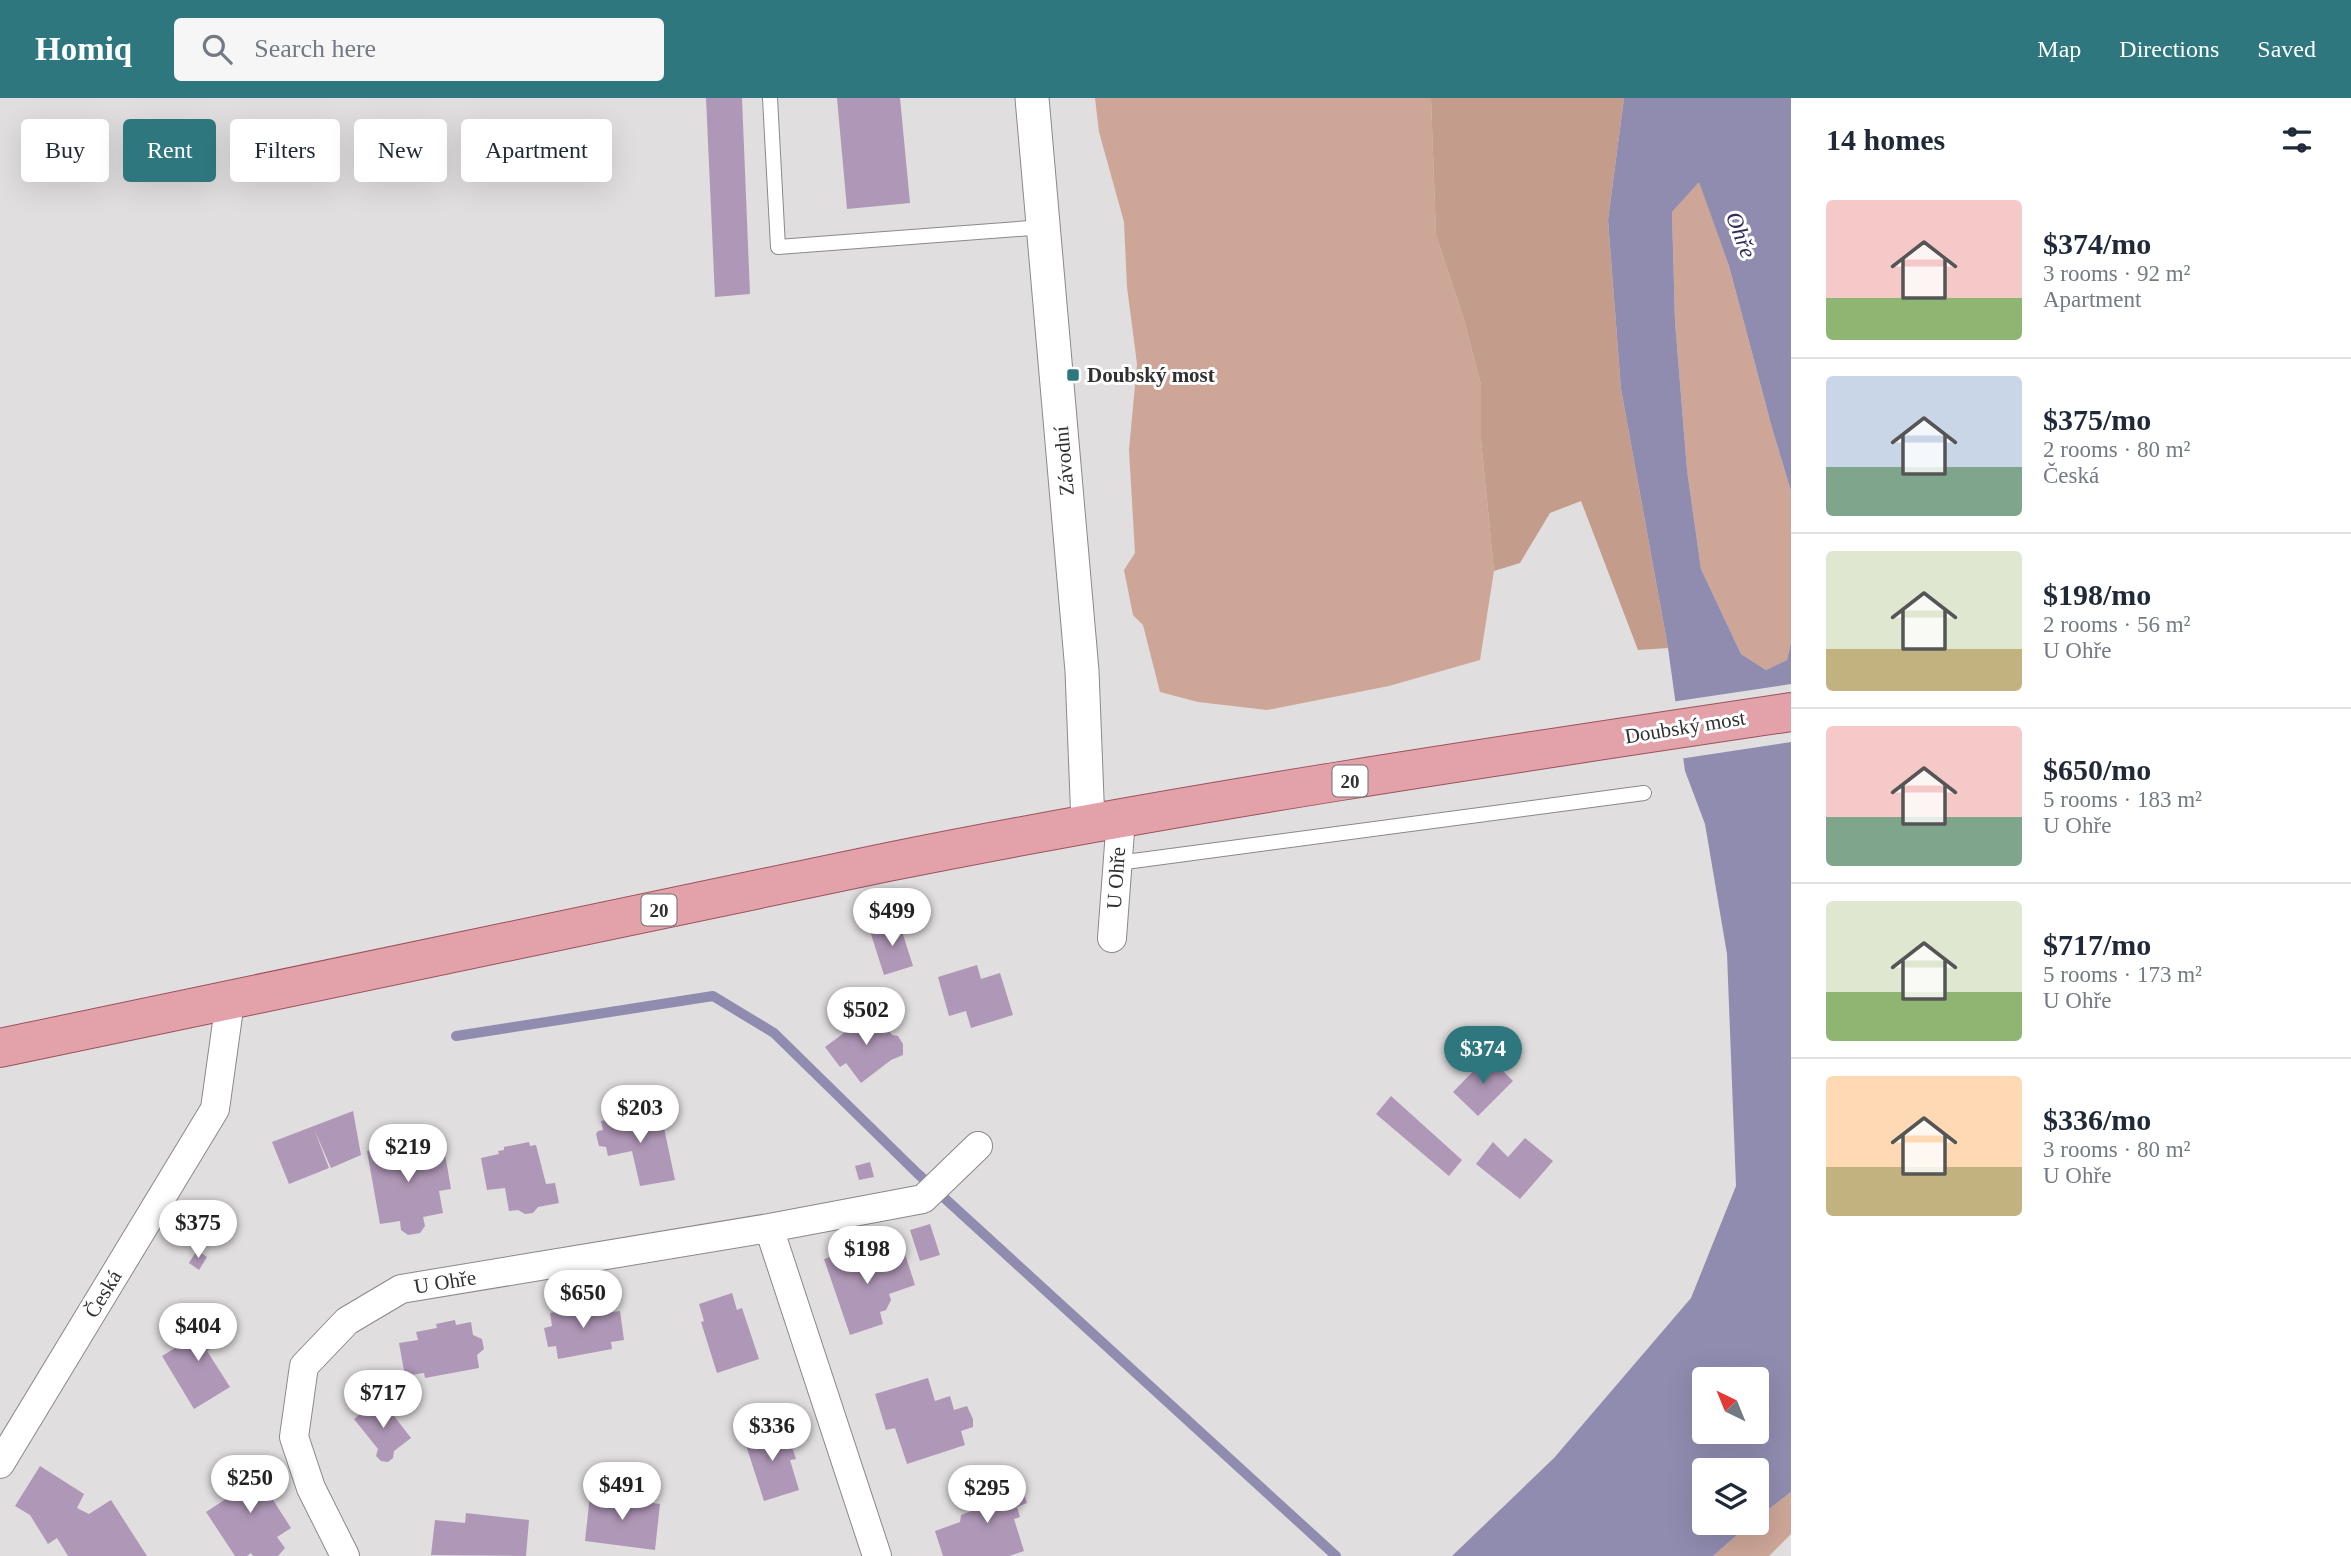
<!DOCTYPE html>
<meta charset="utf-8">
<style>
:root{--surface:#fff;--page:#f6f6f7;--text:#1f2937;--muted:#747a83;--line:#e0e1e3;--accent:#2e777e}
body{margin:0;font-family:Georgia,serif;background:var(--page);color:var(--text);height:100vh;display:flex;flex-direction:column;font-size:26px;white-space:nowrap}
*{box-sizing:border-box;margin:0}
p{font-size:23px;color:var(--muted)}
.icon{flex:none;width:38px;height:38px;fill:none;stroke:currentColor;stroke-width:2;stroke-linecap:round;stroke-linejoin:round}
.map{position:relative;flex:1;overflow:hidden}
.sheet{display:flex;flex-direction:column;background:var(--surface);width:560px}
.sheet>*{flex:none}
.hud{position:absolute;left:21px;top:21px;width:665px;height:63px;display:flex;gap:14px}
.needle{width:46px;rotate:317deg}
.tools{position:absolute;left:1692px;top:1269px;display:grid;gap:14px}
.tools a{display:grid;place-items:center;width:77px;height:77px;border-radius:7px;background:var(--surface);box-shadow:0 7px 28px #0002;font-size:35px}
.price{position:absolute;translate:-50% -60px;padding:0 16px;border-radius:24px;background:#fff;color:#222;font-size:23px;line-height:46px;filter:drop-shadow(0 2px 4px #0008)}
.price::after{content:'';position:absolute;left:50%;top:42px;width:21px;height:16px;margin-left:-10px;background:inherit;clip-path:polygon(0 0,100% 0,50% 100%)}
.price.on{background:var(--accent);color:#fff}
ul{padding:0;list-style:none}
li{display:flex;align-items:center;gap:21px;height:175px;padding:0 35px}
li+li{border-top:2px solid var(--line)}
li span{display:grid;place-items:center;flex:none;width:196px;height:140px;border-radius:7px;color:#555}
li>.icon{margin-inline-start:auto}
span .icon{width:84px;height:84px;fill:#fffc;stroke-width:1}
li b{font-size:30px}
h2{display:flex;justify-content:space-between;align-items:center;height:84px;padding:0 35px;font-size:30px}
.chip{padding:0 24px;border-radius:7px;background:var(--surface);box-shadow:0 7px 28px #0002;font-size:24px;line-height:63px}
.chip.on{background:var(--accent);color:#fff}
header{display:flex;align-items:center;gap:42px;box-sizing:border-box;height:98px;padding:0 35px;background:var(--accent);color:#fff}
header strong{font-size:33px}
nav{display:flex;gap:38px;margin-inline-start:auto;font-size:24px}
.search{width:490px;height:63px;background:var(--page);display:flex;align-items:center;gap:18px;box-sizing:border-box;padding:0 24px;border-radius:7px;color:var(--muted);font-size:26px}
main{display:flex;flex:1;min-height:0}
.map>svg:first-child{display:block}
</style>
<header>
<strong>Homiq</strong>
<div class="search"><svg class="icon" aria-label="search" viewBox="0 0 24 24"><circle cx="10" cy="10" r="6"/><path d="M15 15l6 6"/></svg>Search here</div>
<nav><a>Map</a><a>Directions</a><a>Saved</a></nav>
</header>
<main>
<div class="map">
<svg width="1791" height="1458" viewBox="0 0 1791 1458">
<rect width="100%" height="100%" fill="#e1dedf"/>
<path fill="#cda697" d="M1095,0H1431L1436,137L1464,222L1481,287V342L1494,473L1480,562L1389,588L1267,612L1198,604L1160,594L1143,527L1133,517L1124,472L1135,455L1129,352L1137,266L1127,189L1124,124L1099,34Z
M1699,83L1729,168L1772,330L1791,393V544L1787,562L1766,572L1741,556L1701,471L1687,372L1675,223L1672,114Z
M1791,1394V1436L1769,1458H1713L1751,1425L1757,1424V1420Z"/>
<path fill="#c49c8c" d="M1431,0H1624L1608,122L1621,291L1668,550L1638,552L1581,403L1550,415L1520,465L1494,473L1481,342V287L1464,222L1436,137Z"/>
<path fill="#908cb0" fill-rule="evenodd" d="M1624,0H1791V393L1772,330L1729,168L1699,84L1672,114L1675,223L1687,372L1701,471L1741,556L1766,572L1787,562L1791,544V1394L1757,1420V1372H1704V1424L1751,1425L1713,1458H1452L1554,1360L1691,1200L1736,1088L1727,856L1705,726L1685,673L1668,550L1621,291L1608,122ZM1704,1281H1757V1334H1704Z"/>
<path fill="#e1dedf" d="M1791,586V644L1679,661L1671,604Z"/>
<g fill="none" stroke-linecap="round" stroke-linejoin="round">
<path stroke="#908cb0" stroke-width="10" d="M456,938L713,898L774,935L917,1075L1336,1458"/>
</g>
<path fill="#af97b7" d="M706,0H742L750,196L715,199Z
M837,0H900L910,105L847,111Z
M899,824L913,868L884,877L870,833Z
M977,867L981,881L1000,875L1013,917L971,930L966,913L949,918L938,879Z
M874,913L892,937L898,938L903,946V957L891,962L861,985L846,965L840,969L825,949Z
M1488,958L1513,983L1478,1018L1453,994Z
M1391,998L1462,1062L1449,1078L1376,1016Z
M660,1011L675,1082L640,1088L632,1053L608,1058L606,1049L599,1048L596,1036L598,1033L603,1032L601,1023Z
M353,1013L361,1057L331,1070L314,1031L329,1070L289,1086L272,1044Z
M1525,1040L1553,1063L1520,1101L1476,1066L1493,1044L1508,1059Z
M430,1042L433,1058L445,1056L451,1091L439,1093L443,1115L423,1119L425,1128L420,1135L408,1137L401,1132L400,1123L380,1126L367,1053Z
M529,1044L530,1048L536,1047L546,1086L555,1085L559,1105L538,1109L533,1115L525,1116L518,1112L509,1113L505,1090L487,1092L481,1060L499,1056L498,1053L504,1052V1049Z
M870,1064L874,1079L859,1082L855,1068Z
M930,1126L940,1157L920,1163L910,1132Z
M859,1150L863,1167L904,1153L915,1187L889,1196L891,1202L886,1212L880,1214L883,1226L850,1237L824,1161Z
M197,1152L207,1159L199,1172L189,1165Z
M732,1195L737,1212L742,1210L759,1261L717,1275L701,1224L704,1223L699,1206Z
M582,1201L584,1209L604,1206L606,1215L620,1213L624,1242L611,1244L612,1251L558,1261L556,1248L548,1249L544,1230L552,1228L550,1215L565,1212L564,1204Z
M205,1213L224,1242L207,1253L230,1289L194,1311L162,1258L195,1238L186,1225Z
M455,1222L456,1227L471,1224L473,1237L482,1241L484,1251L477,1257L479,1270L425,1280L424,1275L405,1278L399,1245L418,1242L416,1234L437,1230L436,1226Z
M928,1280L935,1303L950,1298L954,1312L967,1308L973,1321V1329L961,1333L965,1347L907,1366L895,1330L886,1332L875,1296Z
M380,1300L411,1340L394,1353L393,1360L388,1364L381,1363L376,1358L378,1351L354,1321Z
M778,1327L785,1348L791,1346L796,1361L790,1362L799,1392L764,1403L743,1338Z
M256,1362L273,1388L266,1391L291,1430L277,1439L285,1450L278,1458H253L251,1455L247,1458H235L206,1414L232,1397L223,1384Z
M40,1368L84,1396L77,1410L89,1416L111,1402L147,1458H68L57,1440L48,1446L30,1417L15,1408Z
M1019,1381L1027,1405L1017,1409L1020,1419L1014,1421L1024,1453L1009,1458H943L935,1433L960,1424L961,1417L979,1410L974,1396Z
M590,1397L660,1406L655,1452L585,1443Z
M466,1415L529,1422L526,1458L431,1457L435,1422L465,1425Z"/>
<g fill="none" stroke-linecap="round" stroke-linejoin="round">
<g stroke="#8b888a" stroke-width="16">
<path id="service" d="M770,0L778,149L1044,129
M1118,765L1644,695"/>
</g>
<g stroke="#8b888a" stroke-width="30">
<path id="minor" d="M1112,840L1121,720
M769,1130L877,1458
M0,1366L215,1011L230,903
M345,1458L311,1390L294,1339L304,1268L347,1223L401,1191L769,1130L923,1101L978,1048"/>
</g>
<g stroke="#8b888a" stroke-width="35">
<path id="tertiary" d="M1032,0L1082,573L1088,726"/>
</g>
<g stroke="#99525b" stroke-width="40">
<path id="primary" d="M0,950C296,890 591,824 888,764C1187,704 1489,659 1791,614"/>
</g>
<use href="#service" stroke="#fff" stroke-width="14"/>
<use href="#minor" stroke="#fff" stroke-width="28"/>
<use href="#tertiary" stroke="#fff" stroke-width="33"/>
<use href="#primary" stroke="#e3a1aa" stroke-width="38"/>
</g>
<rect fill="#2e777e" stroke="#fff" stroke-width="2.5" x="1066" y="270" width="14" height="14" rx="3.5"/>
<g text-anchor="middle" dominant-baseline="central" stroke-width="6" stroke-linejoin="round" paint-order="stroke">
<g fill="#fff" stroke="#706f6f" stroke-width="2">
<rect x="1332.5" y="667.5" width="35" height="31" rx="5"/>
<rect x="641.5" y="796.5" width="35" height="31" rx="5"/>
</g>
<g font-size="19" font-weight="bold" fill="#323131">
<text x="1350" y="683">20</text>
<text x="659" y="812">20</text>
</g>
<g font-size="21" font-weight="bold" fill="#323131" stroke="#fff" text-anchor="start">
<text x="1087" y="277">Doubský most</text>
</g>
<g font-size="21" fill="#323131" stroke="#fff">
<text transform="translate(1064 363) rotate(-95)">Závodní</text>
<text transform="translate(1685 629) rotate(-9)">Doubský most</text>
<text transform="translate(1116 780) rotate(-86)">U Ohře</text>
<text transform="translate(445 1184) rotate(-9)">U Ohře</text>
<text transform="translate(103 1196) rotate(-59)">Česká</text>
</g>
<g font-size="23" font-style="italic" fill="#342b5b" stroke="#fff">
<text transform="translate(1741 137) rotate(69)">Ohře</text>
</g>
</g>
</svg>
<div class="tools">
<a><svg class="needle" viewBox="-14 -14 28 28"><path d="M0-13l5 13h-10z" fill="#e53935"/><path d="M0 13l5-13h-10z" fill="#747a83"/></svg></a>
<a><svg class="icon" aria-label="layers" viewBox="0 0 24 24"><path d="M12 4l9 5-9 5-9-5zM3 14l9 5 9-5"/></svg></a>
</div>
<b class="price" style="left:892px;top:850px">$499</b>
<b class="price" style="left:866px;top:949px">$502</b>
<b class="price on" style="left:1483px;top:988px">$374</b>
<b class="price" style="left:640px;top:1047px">$203</b>
<b class="price" style="left:408px;top:1086px">$219</b>
<b class="price" style="left:198px;top:1162px">$375</b>
<b class="price" style="left:867px;top:1188px">$198</b>
<b class="price" style="left:583px;top:1232px">$650</b>
<b class="price" style="left:198px;top:1265px">$404</b>
<b class="price" style="left:383px;top:1332px">$717</b>
<b class="price" style="left:772px;top:1365px">$336</b>
<b class="price" style="left:250px;top:1417px">$250</b>
<b class="price" style="left:622px;top:1424px">$491</b>
<b class="price" style="left:987px;top:1427px">$295</b>
<div class="hud">
<a class="chip">Buy</a>
<a class="chip on">Rent</a>
<a class="chip">Filters</a>
<a class="chip">New</a>
<a class="chip">Apartment</a>
</div>
</div>
<section class="sheet">
<h2>14 homes<svg class="icon" aria-label="filters" viewBox="0 0 24 24"><path d="M4 7h16M4 17h16"/><circle cx="9" cy="7" r="2"/><circle cx="15" cy="17" r="2"/></svg></h2>
<ul>
<li><span style="background:linear-gradient(#f6c9c9 70%,#8fb573 0)"><svg class="icon" aria-label="home" viewBox="0 0 24 24"><path d="M3 11l9-7 9 7M6 9v11h12V9"/></svg></span><div><b>$374/mo</b><p>3 rooms · 92 m²</p><p>Apartment</p></div></li>
<li><span style="background:linear-gradient(#c9d6e8 65%,#7fa58c 0)"><svg class="icon" aria-label="home" viewBox="0 0 24 24"><path d="M3 11l9-7 9 7M6 9v11h12V9"/></svg></span><div><b>$375/mo</b><p>2 rooms · 80 m²</p><p>Česká</p></div></li>
<li><span style="background:linear-gradient(#dfe7d0 70%,#c2b280 0)"><svg class="icon" aria-label="home" viewBox="0 0 24 24"><path d="M3 11l9-7 9 7M6 9v11h12V9"/></svg></span><div><b>$198/mo</b><p>2 rooms · 56 m²</p><p>U Ohře</p></div></li>
<li><span style="background:linear-gradient(#f6c9c9 65%,#7fa58c 0)"><svg class="icon" aria-label="home" viewBox="0 0 24 24"><path d="M3 11l9-7 9 7M6 9v11h12V9"/></svg></span><div><b>$650/mo</b><p>5 rooms · 183 m²</p><p>U Ohře</p></div></li>
<li><span style="background:linear-gradient(#dfe7d0 65%,#8fb573 0)"><svg class="icon" aria-label="home" viewBox="0 0 24 24"><path d="M3 11l9-7 9 7M6 9v11h12V9"/></svg></span><div><b>$717/mo</b><p>5 rooms · 173 m²</p><p>U Ohře</p></div></li>
<li><span style="background:linear-gradient(#ffd9b3 65%,#c2b280 0)"><svg class="icon" aria-label="home" viewBox="0 0 24 24"><path d="M3 11l9-7 9 7M6 9v11h12V9"/></svg></span><div><b>$336/mo</b><p>3 rooms · 80 m²</p><p>U Ohře</p></div></li>
</ul>
</section>
</main>
